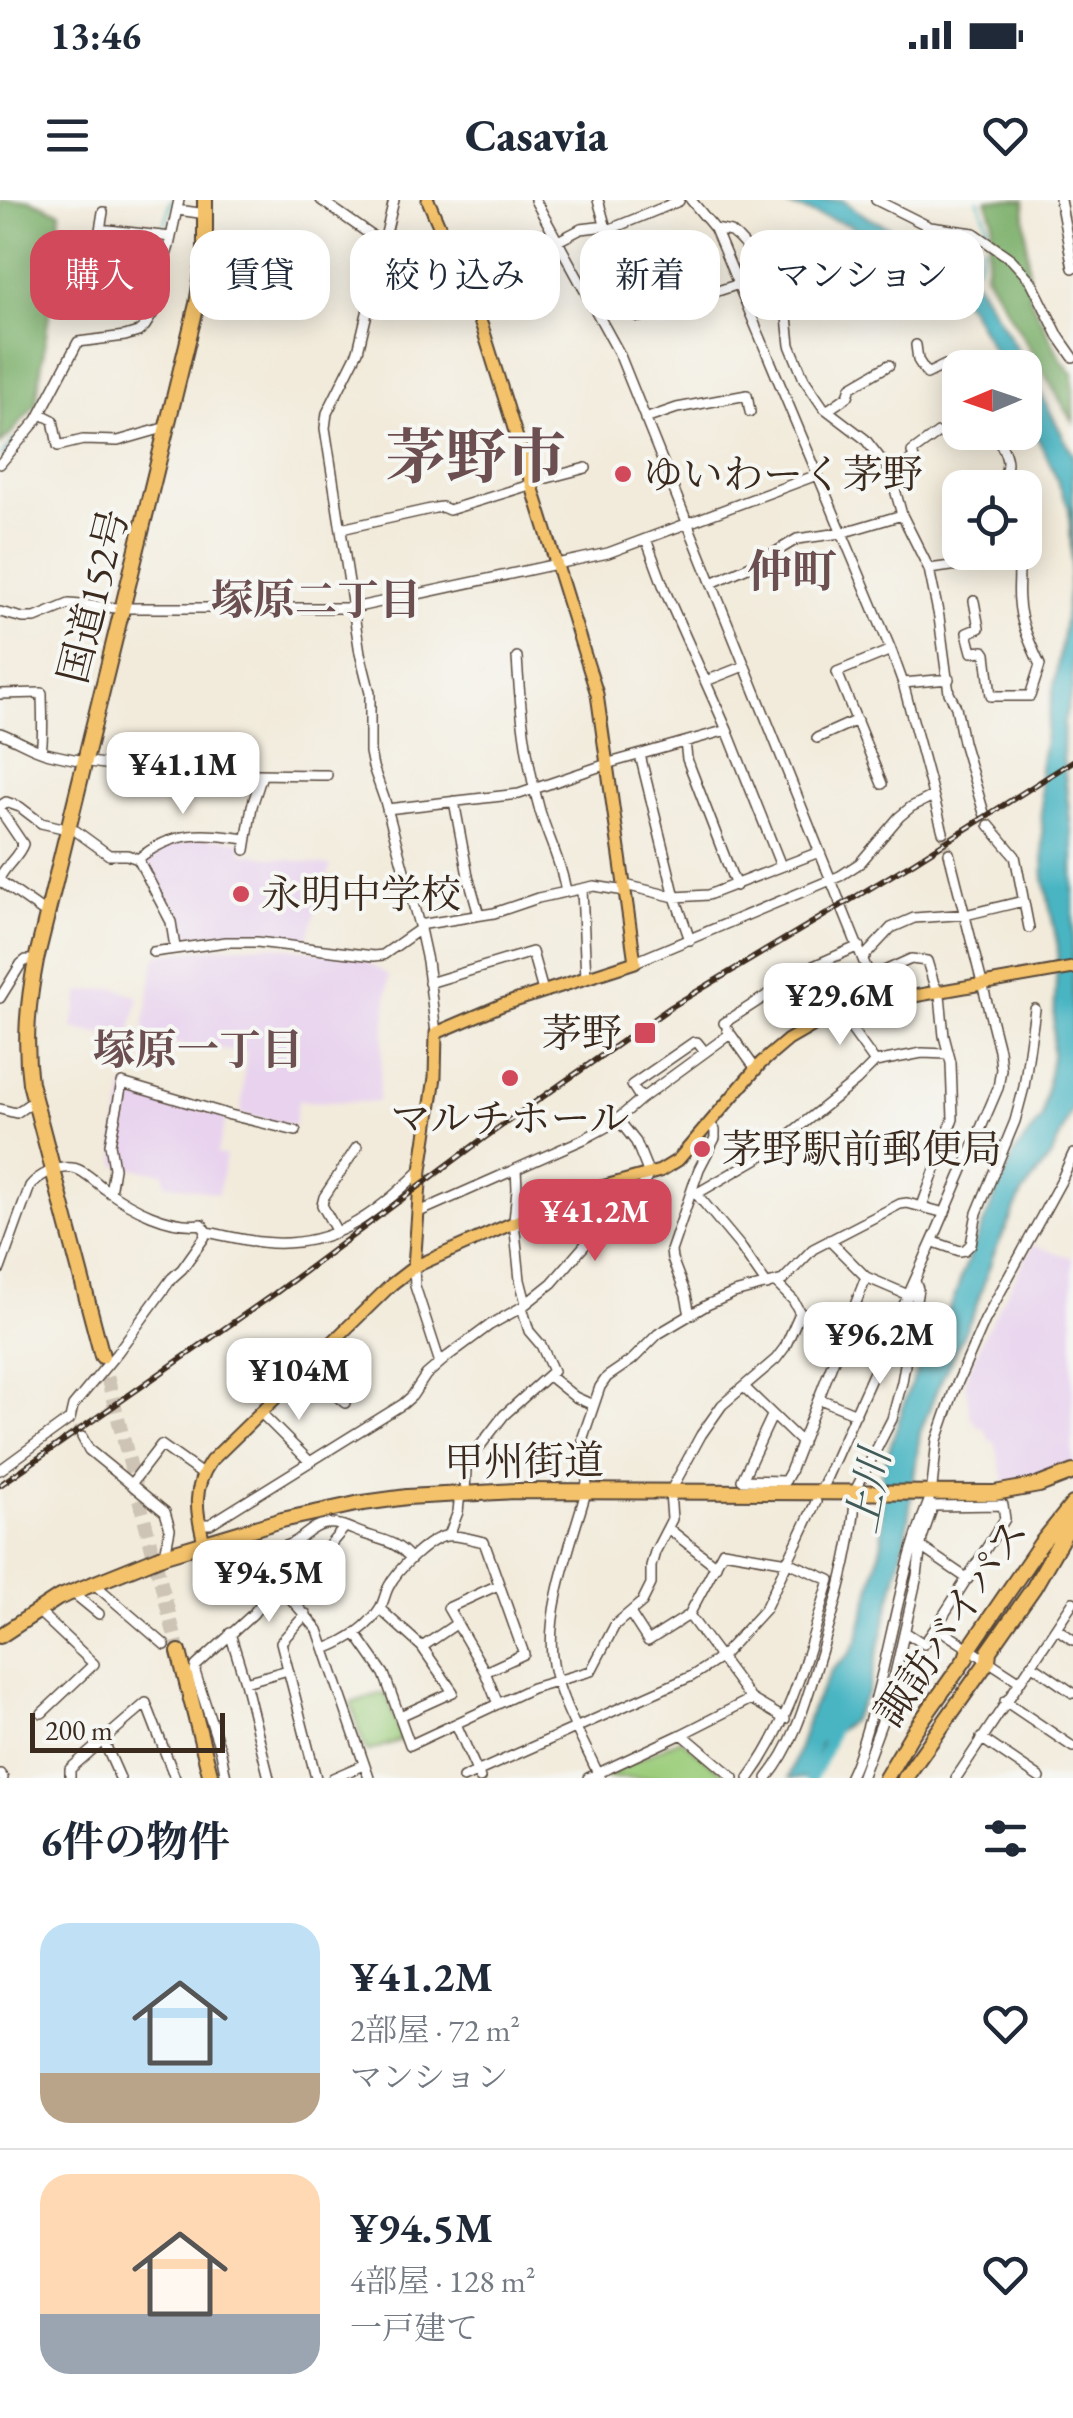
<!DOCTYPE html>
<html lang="ja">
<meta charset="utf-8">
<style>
:root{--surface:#fff;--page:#f2f2f3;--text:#1f2937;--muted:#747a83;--line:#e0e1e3;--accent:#d1495b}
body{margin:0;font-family:"EB Garamond","Noto Serif JP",serif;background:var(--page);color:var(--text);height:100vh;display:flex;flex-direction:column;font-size:38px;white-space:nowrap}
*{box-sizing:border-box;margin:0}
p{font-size:32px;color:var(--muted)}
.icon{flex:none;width:55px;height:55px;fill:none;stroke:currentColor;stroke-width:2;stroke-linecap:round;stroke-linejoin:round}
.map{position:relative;height:1578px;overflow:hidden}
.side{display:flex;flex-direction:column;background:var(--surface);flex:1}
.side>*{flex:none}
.banner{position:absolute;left:30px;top:30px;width:1015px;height:90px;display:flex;gap:20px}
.needle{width:65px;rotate:268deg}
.controls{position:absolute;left:942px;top:150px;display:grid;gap:20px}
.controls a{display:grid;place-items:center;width:100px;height:100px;border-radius:20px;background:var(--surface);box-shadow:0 5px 25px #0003;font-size:50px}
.scale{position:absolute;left:30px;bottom:25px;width:195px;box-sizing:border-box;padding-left:10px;border:5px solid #3b2a1e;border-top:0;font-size:28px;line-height:35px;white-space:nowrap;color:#3b2a1e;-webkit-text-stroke:8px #f6f6f2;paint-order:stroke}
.price{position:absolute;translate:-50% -85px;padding:0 22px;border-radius:20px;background:#fff;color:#222;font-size:32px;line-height:65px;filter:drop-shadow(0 2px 5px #0008)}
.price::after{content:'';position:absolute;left:50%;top:60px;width:30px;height:22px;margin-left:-15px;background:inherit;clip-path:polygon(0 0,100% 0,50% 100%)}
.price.active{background:var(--accent);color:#fff}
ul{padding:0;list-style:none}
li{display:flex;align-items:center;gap:30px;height:250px;padding:0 40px}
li+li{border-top:2px solid var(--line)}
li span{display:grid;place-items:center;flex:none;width:280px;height:200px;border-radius:30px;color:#555}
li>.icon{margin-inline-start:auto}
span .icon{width:120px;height:120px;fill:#fffc;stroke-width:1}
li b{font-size:42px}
h2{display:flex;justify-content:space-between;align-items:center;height:120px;padding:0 40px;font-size:42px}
.chip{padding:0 35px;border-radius:30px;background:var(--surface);box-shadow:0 5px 25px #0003;font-size:35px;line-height:90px}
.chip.active{background:var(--accent);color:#fff}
.status{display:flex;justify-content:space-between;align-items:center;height:70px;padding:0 50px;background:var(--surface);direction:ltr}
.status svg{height:28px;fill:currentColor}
header{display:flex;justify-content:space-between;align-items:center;height:130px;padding:0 40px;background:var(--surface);font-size:45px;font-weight:800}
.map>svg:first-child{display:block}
</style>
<div class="status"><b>13:46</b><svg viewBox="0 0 49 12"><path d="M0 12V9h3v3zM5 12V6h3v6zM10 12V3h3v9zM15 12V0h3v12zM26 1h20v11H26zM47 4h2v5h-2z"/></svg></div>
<header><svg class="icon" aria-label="menu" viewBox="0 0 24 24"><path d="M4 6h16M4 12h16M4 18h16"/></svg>Casavia<svg class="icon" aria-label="heart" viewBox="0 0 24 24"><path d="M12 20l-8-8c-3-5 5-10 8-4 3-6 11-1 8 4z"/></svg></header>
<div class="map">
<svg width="1073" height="1578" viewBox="0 0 1073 1578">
<rect width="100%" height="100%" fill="#f6f6f2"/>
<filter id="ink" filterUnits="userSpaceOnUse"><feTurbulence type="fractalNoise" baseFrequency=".01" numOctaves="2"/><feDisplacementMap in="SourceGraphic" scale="20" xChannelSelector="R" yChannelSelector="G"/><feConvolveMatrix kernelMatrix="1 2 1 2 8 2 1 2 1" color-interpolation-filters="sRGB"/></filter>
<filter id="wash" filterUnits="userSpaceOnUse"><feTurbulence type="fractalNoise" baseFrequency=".0048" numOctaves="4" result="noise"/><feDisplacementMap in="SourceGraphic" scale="40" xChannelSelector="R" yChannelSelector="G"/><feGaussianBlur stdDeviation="2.25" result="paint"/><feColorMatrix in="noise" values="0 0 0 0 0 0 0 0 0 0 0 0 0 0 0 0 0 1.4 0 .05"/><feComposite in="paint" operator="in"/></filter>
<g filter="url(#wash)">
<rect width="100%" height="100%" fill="#f2ebdb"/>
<path fill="#e8d2ee" d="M203,637L242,642V653L331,666L307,740L232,734L180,739L176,721L144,663L145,659L164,647Z
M268,745L362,758L389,776L378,902L298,901L294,926L241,914L246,852L142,840L155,758L161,754L220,747Z
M116,788L139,797L129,839L72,829L80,792Z
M124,887L226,918L217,954L226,956L218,994L165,983L164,973L117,966L114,942Z
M1033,1045L1073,1058V1263L1045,1276L1005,1286L995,1242L990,1241L984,1228L978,1226L970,1216L965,1180L984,1135Z"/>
<path fill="#9ccd7c" stroke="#6c7c4d" stroke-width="2.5" d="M382,1493L387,1495L401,1540L369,1551L365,1548L351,1503Z
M680,1539L730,1578H607L606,1576Z"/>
<path fill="#7db06c" stroke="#5c6d45" stroke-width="2.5" d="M0,0H30L60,12L55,74L36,204L10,235L0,244Z
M986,0H1024L1030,98L1062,161L1073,174V222L985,73L993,19Z"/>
<path fill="#48b5c3" stroke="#427070" stroke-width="2.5" d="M771,0H842L867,17L929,46L977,83L1018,151L1073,255V487L1064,522L1063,555L1073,649V907L1052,955L1022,994L993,1056L975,1110L937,1189L920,1233L906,1336L868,1492L851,1521L820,1544L814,1578H789L811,1510L832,1470L850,1454L858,1439L882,1342V1271L910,1186L952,1103L970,1054L1015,953L1042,917L1052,856L1058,747L1044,678L1040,568L1064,428L1072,363L1069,308L1050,263L1025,213V168L1002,167L969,106L929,72L847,24Z"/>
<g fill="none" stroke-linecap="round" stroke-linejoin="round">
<path stroke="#48b5c3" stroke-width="2.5" d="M978,0L987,22L985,32
M164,31L171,0
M963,75L977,66L984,45
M149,89L162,38
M138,126L145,116L147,97
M81,138L98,135
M1,256L15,239"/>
<path stroke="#48b5c3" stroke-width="11" d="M811,1578L822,1558L835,1524"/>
</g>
</g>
<g filter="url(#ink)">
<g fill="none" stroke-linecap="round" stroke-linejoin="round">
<path stroke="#cdc4b5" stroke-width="9" stroke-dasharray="9 4.5" stroke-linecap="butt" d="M943,632L949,653
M76,1227L82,1237"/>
<path stroke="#cdc4b5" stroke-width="14" stroke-dasharray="14 7" stroke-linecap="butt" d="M102,1157L179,1452"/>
<g stroke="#56473a" stroke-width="12">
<path id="minor" d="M321,0L385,45
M394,0L358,151L327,213L325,228L360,453L370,493V552L373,567L385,601L420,729L427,761L436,833
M535,0L619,153L880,802
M598,0C610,39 617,82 639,117L739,84
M691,0L715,29L891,450L903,483L943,632
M876,0L930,27L974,33L1011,59L1031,81L1059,137L1073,157
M1060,0L1073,68
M178,10L206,14
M100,29L171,37
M715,29L731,32L738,38L774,77L781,91L786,107L790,145L804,179L823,207L865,239L890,271L902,315L929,369L939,417L949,493L956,507L963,542L984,613
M608,30L679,1
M558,41L581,29L606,26
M675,58L682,101
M75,74L93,72L103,12
M97,91L156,92
M593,107L626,93
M916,145L918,160L927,174L945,165L960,176
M828,210L848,196L851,187L889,165
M41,214L53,220L58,246L83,240L118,241L167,227
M645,219L677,208L747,195L750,212
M995,232C999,242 1007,253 1007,263C1007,273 1002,278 1003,288
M0,264L37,220L78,142L125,136L138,132L145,126L153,113L157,85L169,46L179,0
M890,271L914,259L912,252L938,233
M532,282L586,268
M341,329L435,308L442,307L449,310L533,284
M646,339L666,393L727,530L781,666
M929,369L966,364L995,352
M712,383L759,362L797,339L841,333L902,315
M974,401L979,428L967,433L972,452L984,451L986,454L991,496H1030L1040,465C1031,445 1020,423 1019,401C1017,384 1022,369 1015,352
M0,412L23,418H35L69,404L117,408H353L608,353L817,275
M517,457C520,509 526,561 540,611C548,638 562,664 566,692
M706,481L744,466
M903,483L949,479
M0,494L42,493C42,508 44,536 41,551
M0,533C17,539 32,550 50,554C139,575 236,574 327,575
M817,538L857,520
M685,542L687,559L736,686
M640,555L675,697L690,740
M882,584L837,472L891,450
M454,601L468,676L479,715
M0,606L6,602L20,607L41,623L76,631L109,655H127L138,659L171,722L175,747
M387,609L519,594L613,562L727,530
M0,610L23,644C19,656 6,665 0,677
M989,625L1015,656L1029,728
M245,650L252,606L262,575
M138,659C174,630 202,633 246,639
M0,681L48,715
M625,685L675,697L708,695L819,652
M582,689L586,779
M419,725L494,713L538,698L594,686L625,691
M153,752L226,742H257L374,756L383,755L420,729
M863,758L891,728L914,718L969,714L1023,701
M635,762L840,676L860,663L899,617L911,607L933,596
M871,777L911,759L927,761L934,784L940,795L944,836L951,863L953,919L922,1006
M429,783L532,752L543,791
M0,798L21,764L26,760H37
M839,812L875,862
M724,823L811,767L859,746
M727,829L755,868
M641,899L632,885L694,842H697L705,852
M0,909L16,913L35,900
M516,969L517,989L514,1021L520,1080L526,1103
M694,991L740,1046L767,1085
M110,993L114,968L110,944L122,883L230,915L296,931
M696,994L765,954L856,881L875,862L922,853L947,854
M419,1012L584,939L612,924L641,899L730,834
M206,1032C224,1035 242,1040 261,1042C329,1050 375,1016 421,970
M337,1032L322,1005L324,997L357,947
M829,1040L866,1077L908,1095
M937,1043L960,1051L965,1050L971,1044L977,1013L1015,921L1024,887L1035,809
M414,1067L415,1086L440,1163
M0,1069L30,986C39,975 57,966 72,968C84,969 96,983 105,989C131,1008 169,1028 202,1024L206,1032L204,1038L182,1069L172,1078L117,1153L73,1206L70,1219L0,1270
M776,1083L793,1100L800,1113L845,1129
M690,1115L686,1095L672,1059L671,1051L699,969L715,938V930L709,924
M305,1169L345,1203
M549,1176L575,1197L593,1205
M744,1187L802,1243
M820,1199L856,1214
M260,1212L310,1262
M772,1216L742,1280L785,1281L790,1272L866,1077
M82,1237L89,1250L165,1312L170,1329L165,1355
M131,1284L161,1245L202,1274
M857,1287L892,1219L902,1182L918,1089L915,1081
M932,1287L937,1240L954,1191L985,1120L1061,981L1073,954
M822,1288L936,1033L998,888L1001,869L999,850L949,653
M465,1293L466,1269L477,1250L504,1215L553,1171L541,1145L529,1131L522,1107
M200,1324H210L403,1204L412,1196L426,1175L448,1156L490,1125L522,1107L552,1083L605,1022L641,989L649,974L636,942L617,918
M669,1329L716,1366
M449,1335L458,1312L460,1293
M210,1340C234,1370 248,1365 278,1349C285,1346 293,1344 299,1339C308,1333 315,1325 326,1324C339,1322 352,1330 364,1334C382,1340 398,1342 411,1359
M921,1347L968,1379
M93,1383L165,1445
M498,1385L448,1408L485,1472L498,1504
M72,1392L99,1414
M288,1394L345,1327
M380,1409L422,1447L453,1492L400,1516
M39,1412L94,1464L42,1513
M630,1413L648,1441L689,1415L723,1351L788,1362L830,1380C808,1450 793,1518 749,1578
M306,1414L281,1442L316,1578
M689,1415L751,1499L785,1519
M1056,1428L1073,1440
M905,1432L924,1444L936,1427L1019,1481
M230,1433L245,1482L269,1578
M356,1434L384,1474L410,1545L532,1488L591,1471L615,1425L642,1402L651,1384V1366L655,1352L672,1319L670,1292L701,1235L722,1205L776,1159L785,1147L800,1113
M422,1447L456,1424
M325,1449C346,1441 368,1428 380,1408C384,1402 385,1393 389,1386C397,1370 428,1339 446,1336C457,1334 473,1340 484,1342L524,1454L485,1472
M1031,1464L1073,1493
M245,1482L288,1470
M1005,1501L1073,1547
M456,1524L480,1578
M682,1534L734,1578
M981,1538L1040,1578
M104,1542L120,1578
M0,1574L3,1578
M70,1578V1569L146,1503L175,1578
M226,1578L221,1552L195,1472L196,1466L253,1414L277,1383L318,1430L369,1578
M333,1578L363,1565
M463,1578L692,1476L720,1458L765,1409L816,1302
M588,1578L682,1534L751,1499
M600,1578C585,1544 559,1500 553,1464C544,1414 572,1341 586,1292L587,1280L583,1237L600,1187L607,1177L632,1160L658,1134L707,1105L734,1093L783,1080L813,1049L900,1004L907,1003L945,1013
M767,1578C795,1544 806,1501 819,1459C835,1408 851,1355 855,1302
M849,1578C860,1557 865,1534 872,1512C892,1442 901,1369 929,1301
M861,1578L888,1505L917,1376L922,1338L933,1306L1003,1305L1005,1319L936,1427
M956,1578L1073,1402"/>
</g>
<g stroke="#56473a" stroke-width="15">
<path id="major" d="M414,1067L421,970L435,877L436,833L502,805L635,762L597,494L482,126L428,0
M204,1342C196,1312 192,1288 211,1261L392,1084L414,1067L583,992L660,971L678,960L761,863L788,840L826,818L880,802L1073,768"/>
</g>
<g stroke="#56473a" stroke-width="18">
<path id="highway" d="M102,1156L30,883C24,841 28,802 36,760L197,104L205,55V0
M0,1436L58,1398L165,1355L282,1320L356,1304L407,1297L516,1291L994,1293L1039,1285L1073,1272
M179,1452L211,1578
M886,1578L912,1534L966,1458L969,1449L1040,1345L1073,1304
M905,1578L988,1461L989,1451L1034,1387L1073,1319"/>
</g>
<use href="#minor" stroke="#fff" stroke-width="9"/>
<use href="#major" stroke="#f4c26a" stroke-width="11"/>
<use href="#highway" stroke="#f4c26a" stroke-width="14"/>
<g stroke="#3b2a1e" stroke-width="6">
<path id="rail" d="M0,1285L274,1094L484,938L671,807L914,662L1073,561"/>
</g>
<use href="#rail" stroke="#f6f6f2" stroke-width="2.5" stroke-dasharray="8" stroke-linecap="butt"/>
</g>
</g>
<g fill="#d1495b" stroke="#f6f6f2" stroke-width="4">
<circle cx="623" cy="274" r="10"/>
<circle cx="241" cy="694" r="10"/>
<rect x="633" y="821" width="24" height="24" rx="5"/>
<circle cx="510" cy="878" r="10"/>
<circle cx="702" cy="949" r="10"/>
</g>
<g text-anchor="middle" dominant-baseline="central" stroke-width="8" stroke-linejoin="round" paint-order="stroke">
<g font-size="40" fill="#3b2a1e" stroke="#f6f6f2" text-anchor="start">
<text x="643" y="274">ゆいわーく茅野</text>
<text x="261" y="694">永明中学校</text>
<text x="622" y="833" text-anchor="end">茅野</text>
<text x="510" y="918" text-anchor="middle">マルチホール</text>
<text x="722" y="949">茅野駅前郵便局</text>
</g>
<g font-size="40" fill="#3b2a1e" stroke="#f6f6f2">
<text transform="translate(93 396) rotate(-76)">国道152号</text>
<text transform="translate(524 1261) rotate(-1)">甲州街道</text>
<text transform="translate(951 1422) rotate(-56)">諏訪バイパス</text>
</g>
<g font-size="42" font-weight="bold" fill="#6c4f50" stroke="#f6f6f2">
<text x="316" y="399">塚原二丁目</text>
<text x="198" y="849">塚原一丁目</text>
</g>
<g font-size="42" font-style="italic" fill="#405b58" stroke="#f6f6f2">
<text transform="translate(868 1291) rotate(-80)">上川</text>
</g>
<g font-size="45" font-weight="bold" fill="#6c4f50" stroke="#f6f6f2">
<text x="792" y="371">仲町</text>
</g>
<g font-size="60" font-weight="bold" fill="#6c4f50" stroke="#f6f6f2">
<text x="476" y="257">茅野市</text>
</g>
</g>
</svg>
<div class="controls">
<a><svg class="needle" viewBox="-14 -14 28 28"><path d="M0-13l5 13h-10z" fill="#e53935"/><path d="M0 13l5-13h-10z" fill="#747a83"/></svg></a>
<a><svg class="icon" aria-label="locate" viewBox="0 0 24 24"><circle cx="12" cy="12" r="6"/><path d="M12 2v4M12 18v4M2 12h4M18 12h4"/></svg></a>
</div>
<div class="scale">200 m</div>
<b class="price" style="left:183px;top:617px">¥41.1M</b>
<b class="price" style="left:840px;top:848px">¥29.6M</b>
<b class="price active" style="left:595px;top:1064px">¥41.2M</b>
<b class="price" style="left:880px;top:1187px">¥96.2M</b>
<b class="price" style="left:299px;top:1223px">¥104M</b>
<b class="price" style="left:269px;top:1425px">¥94.5M</b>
<div class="banner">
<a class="chip active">購入</a>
<a class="chip">賃貸</a>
<a class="chip">絞り込み</a>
<a class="chip">新着</a>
<a class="chip">マンション</a>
</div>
</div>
<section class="side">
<h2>6件の物件<svg class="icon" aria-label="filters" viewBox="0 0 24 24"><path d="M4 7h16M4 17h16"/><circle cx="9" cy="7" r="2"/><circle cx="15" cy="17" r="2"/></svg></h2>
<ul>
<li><span style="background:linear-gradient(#bfe0f5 75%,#b9a48a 0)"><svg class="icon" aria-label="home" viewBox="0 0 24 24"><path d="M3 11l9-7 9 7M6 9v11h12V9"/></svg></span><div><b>¥41.2M</b><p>2部屋 · 72 m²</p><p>マンション</p></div><svg class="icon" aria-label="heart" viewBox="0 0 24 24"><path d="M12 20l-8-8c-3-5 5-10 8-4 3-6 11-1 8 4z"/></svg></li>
<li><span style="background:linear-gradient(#ffd9b3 70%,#9aa5b1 0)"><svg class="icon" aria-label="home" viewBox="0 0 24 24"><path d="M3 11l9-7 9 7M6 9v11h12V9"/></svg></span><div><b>¥94.5M</b><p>4部屋 · 128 m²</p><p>一戸建て</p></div><svg class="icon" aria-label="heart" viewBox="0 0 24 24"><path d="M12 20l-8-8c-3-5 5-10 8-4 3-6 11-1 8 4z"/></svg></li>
</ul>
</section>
